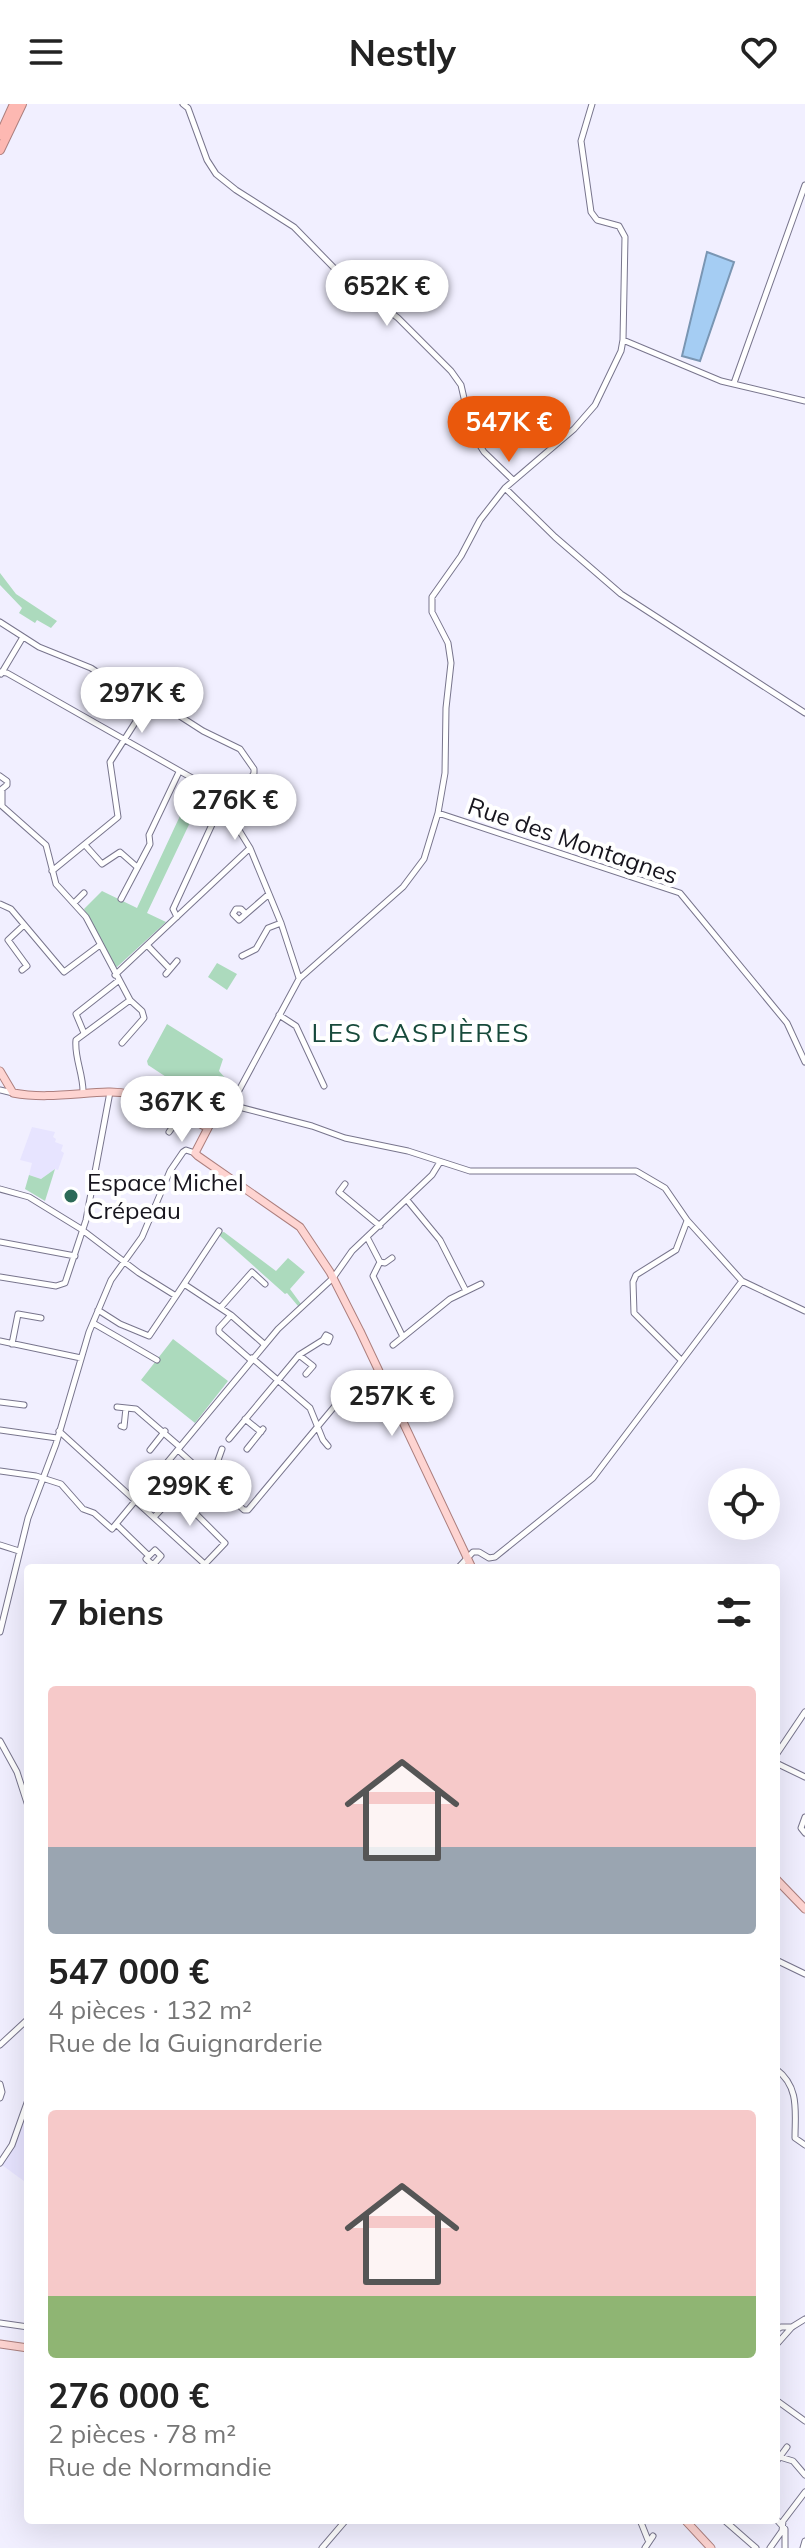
<!DOCTYPE html>
<html lang="fr">
<meta charset="utf-8">
<style>
:root{--surface:#fff;--page:#f2f2f2;--text:#222;--muted:#767676;--accent:#ea580c}
body{margin:0;font-family:Mulish,sans-serif;background:var(--page);color:var(--text);height:100vh;display:flex;flex-direction:column;font-size:30px;white-space:nowrap}
*{box-sizing:border-box;margin:0}
p{font-size:26px;color:var(--muted)}
.icon{flex:none;width:44px;height:44px;fill:none;stroke:currentColor;stroke-width:2;stroke-linecap:round;stroke-linejoin:round}
.map{position:relative;flex:1;overflow:hidden}
.panel{position:absolute;left:24px;top:1460px;width:756px;height:960px;display:flex;flex-direction:column;background:var(--surface);border-radius:8px;box-shadow:0 8px 32px #0002}
.panel>*{flex:none}
.fabs{position:absolute;left:708px;top:1364px;display:grid;gap:16px}
.fabs a{display:grid;place-items:center;width:72px;height:72px;border-radius:50%;background:var(--surface);box-shadow:0 8px 32px #0002;font-size:40px}
.price{position:absolute;translate:-50% -68px;padding:0 18px;border-radius:28px;background:#fff;color:#222;font-size:26px;line-height:52px;filter:drop-shadow(0 2px 4px #0008)}
.price::after{content:'';position:absolute;left:50%;top:48px;width:24px;height:18px;margin-left:-12px;background:inherit;clip-path:polygon(0 0,100% 0,50% 100%)}
.price.current{background:var(--accent);color:#fff}
ul{padding:0;list-style:none}
li{display:grid;align-content:center;gap:16px;height:424px;padding:0 24px}
li span{display:grid;place-items:center;height:248px;border-radius:8px;color:#555}
li>.icon{margin-inline-start:auto}
span .icon{width:144px;height:144px;fill:#fffc;stroke-width:1}
li b{font-size:34px}
h2{display:flex;justify-content:space-between;align-items:center;height:96px;padding:0 24px;font-size:34px}
header{display:flex;justify-content:space-between;align-items:center;height:104px;padding:0 24px;background:var(--surface);font-size:36px;font-weight:700}
.map>svg:first-child{display:block}
</style>
<header><svg class="icon" aria-label="menu" viewBox="0 0 24 24"><path d="M4 6h16M4 12h16M4 18h16"/></svg>Nestly<svg class="icon" aria-label="heart" viewBox="0 0 24 24"><path d="M12 20l-8-8c-3-5 5-10 8-4 3-6 11-1 8 4z"/></svg></header>
<div class="map">
<svg width="805" height="2444" viewBox="0 0 805 2444">
<rect width="100%" height="100%" fill="#f1efff"/>
<path fill="#e7e4ff" d="M32,1023L55,1028L53,1033L56,1035L55,1038L63,1041L61,1047L64,1049L58,1066L55,1065L41,1075L29,1071L32,1059L20,1056Z
M28,2006V2080L2,2061Z"/>
<path fill="#acdabd" d="M0,469L16,490L57,517L51,524L37,516L35,519L19,509L22,504L0,481Z
M193,684L204,689L147,809L166,818L117,863L114,862L84,805L102,787L137,804Z
M217,859L237,870L227,886L208,873Z
M167,920L223,955L219,967L227,976L223,982L215,975L211,984L224,993L223,996L226,998L210,1018L206,1019L188,1010L195,992L148,961L147,957Z
M55,1065L45,1097L25,1085L29,1071L41,1075Z
M224,1128L276,1167L288,1154L305,1168L290,1185L301,1200L298,1202L287,1189L285,1190L220,1132L219,1129Z
M173,1235L228,1277L195,1319L141,1276Z"/>
<path fill="#a5cdf3" stroke="#7a96b3" stroke-width="2" d="M707,148L734,158L700,257L682,252Z"/>
<g fill="none" stroke-linecap="round" stroke-linejoin="round">
<g stroke="#78758d" stroke-width="7">
<path id="minor" d="M183,0L188,4L207,56L216,70L236,86L294,123L338,168L398,214L451,267L461,281L472,329L484,348L513,376
M623,236L721,277L805,297
M734,279L805,81
M505,384L555,433L621,490L805,609
M0,518L39,543L91,564L125,587L175,609L203,627L240,645L254,665V669L238,698L215,714L173,805L177,813
M0,568L7,569L208,683L226,705L250,744
M1,570L23,533
M0,672L7,677V681L2,685V702L46,741L56,780L86,813L130,896L76,936C74,954 84,971 83,990
M438,709L680,789L787,919L805,958
M85,741L102,760L120,748L137,763
M52,767L118,713L110,658L149,597
M121,795L150,740L149,731L179,668
M74,799L84,789
M0,800L11,805L64,868L100,841
M246,810L241,805H236L233,810L239,816L269,790
M147,841L169,864
M242,852L256,845L268,824L281,819
M22,866L27,862L8,836L24,821
M166,870L177,857
M115,871L250,744L281,819L299,874
M279,911L296,922L324,982
M84,929L76,910L118,877
M122,939L144,914L142,907L130,896
M0,986L13,989
M231,1001L312,1022L345,1034L408,1047L470,1067H636L665,1084L687,1116L742,1177L805,1207
M208,1024L230,1003L299,875L403,783L424,755L438,709L445,669L446,604L451,559L448,539L432,508V493L461,452L480,416L505,384L574,325L595,301L621,247L623,236L625,133L619,122L597,116L591,108L581,37L592,0
M169,1028L182,1010
M345,1080L339,1088L380,1122
M0,1085L29,1093L81,1125
M407,1096L440,1136L466,1187
M81,1125L139,1169L176,1192L184,1180L231,1211L264,1240
M367,1133L380,1158L373,1172L403,1233L450,1195L481,1180
M0,1138L75,1152
M380,1158L385,1159L392,1154
M0,1173L56,1182L65,1179L86,1116L110,988
M184,1180L219,1127
M221,1203L252,1168L265,1180
M98,1206L120,1220L149,1232L176,1192
M231,1211L219,1224V1228L251,1256
M93,1219L157,1256
M0,1237L81,1254
M12,1240L18,1210L41,1214
M393,1241L403,1233
M299,1251L313,1262L306,1270
M252,1254L310,1304L323,1336L328,1342
M681,1256L634,1209L633,1178L636,1171L676,1146L687,1117
M0,1298L24,1301
M117,1303L136,1305L180,1343
M245,1315L261,1328
M121,1322L124,1323L126,1304
M0,1326L57,1334
M59,1327L209,1464
M229,1335L299,1251L323,1236L328,1238L330,1233L326,1231L323,1236
M247,1345L263,1325
M150,1346L165,1327
M178,1346L244,1406H248L339,1297
M0,1367L36,1372L61,1380L83,1405L94,1409L112,1425L116,1420
M206,1372L217,1359L222,1345
M215,1380L222,1372
M154,1413L176,1390L225,1439L205,1460
M0,1441L19,1447
M149,1452L155,1446L161,1452L153,1461L146,1455L149,1452L116,1420L278,1225L333,1174L352,1147L432,1071L440,1058
M458,1464L473,1448H479L489,1454L495,1453L593,1374L742,1177
M0,1528L28,1414L56,1340L89,1228L111,1176L142,1133L170,1067L183,1048L186,1046L195,1049
M0,1637L17,1668L28,1702
M776,1651L805,1608
M776,1659L805,1673
M805,1713L801,1724L805,1729
M776,1856L805,1870
M0,1941L28,1915
M776,1965C800,1983 795,2008 795,2034L805,2041
M0,1980L2,1988L0,1994
M0,2059L12,2041L28,1996
M0,2219L28,2223
M776,2226L781,2223H792
M776,2241L792,2223L805,2215
M776,2296L805,2317
M780,2353L793,2357L805,2371
M776,2358L787,2343
M776,2415L785,2425V2444
M640,2416L648,2436
M724,2416L756,2444
M322,2444L346,2416
M645,2444L653,2432
M770,2444L782,2427L783,2417L805,2388
M803,2444L805,2437"/>
</g>
<g stroke="#ac7f7e" stroke-width="9">
<path id="major" d="M0,967L13,989C45,995 77,989 108,988C143,987 178,1008 208,1024L195,1049L198,1052L300,1123L330,1168L360,1227L472,1464
M776,1775L805,1805
M0,2240L28,2244
M685,2416L711,2444"/>
</g>
<g stroke="#ac7f7e" stroke-width="10">
<path id="highway" d="M0,31L14,0
M0,46L22,0"/>
</g>
<use href="#minor" stroke="#fff" stroke-width="5"/>
<use href="#major" stroke="#fed4d1" stroke-width="7"/>
<use href="#highway" stroke="#fdb8b2" stroke-width="8"/>
</g>
<circle fill="#2c6a57" stroke="#fff" stroke-width="3" cx="71" cy="1092" r="8"/>
<g text-anchor="middle" dominant-baseline="central" stroke-width="8" stroke-linejoin="round" paint-order="stroke">
<g font-size="24" fill="#17151e" stroke="#fff">
<text transform="translate(573 736) rotate(19)">Rue des Montagnes</text>
</g>
<g font-size="24" fill="#17151e" stroke="#fff" text-anchor="start">
<text x="87" y="1078">Espace Michel<tspan x="87" dy="28">Crépeau</tspan></text>
</g>
<g font-size="26" letter-spacing="2" fill="#174a3b" stroke="#fff">
<text x="421" y="928">LES CASPIÈRES</text>
</g>
</g>
</svg>
<div class="fabs">
<a><svg class="icon" aria-label="locate" viewBox="0 0 24 24"><circle cx="12" cy="12" r="6"/><path d="M12 2v4M12 18v4M2 12h4M18 12h4"/></svg></a>
</div>
<b class="price" style="left:387px;top:224px">652K €</b>
<b class="price current" style="left:509px;top:360px">547K €</b>
<b class="price" style="left:142px;top:631px">297K €</b>
<b class="price" style="left:235px;top:738px">276K €</b>
<b class="price" style="left:182px;top:1040px">367K €</b>
<b class="price" style="left:392px;top:1334px">257K €</b>
<b class="price" style="left:190px;top:1424px">299K €</b>
<section class="panel">
<h2>7 biens<svg class="icon" aria-label="filters" viewBox="0 0 24 24"><path d="M4 7h16M4 17h16"/><circle cx="9" cy="7" r="2"/><circle cx="15" cy="17" r="2"/></svg></h2>
<ul>
<li><span style="background:linear-gradient(#f6c9c9 65%,#9aa5b1 0)"><svg class="icon" aria-label="home" viewBox="0 0 24 24"><path d="M3 11l9-7 9 7M6 9v11h12V9"/></svg></span><div><b>547 000 €</b><p>4 pièces · 132 m²</p><p>Rue de la Guignarderie</p></div></li>
<li><span style="background:linear-gradient(#f6c9c9 75%,#8fb573 0)"><svg class="icon" aria-label="home" viewBox="0 0 24 24"><path d="M3 11l9-7 9 7M6 9v11h12V9"/></svg></span><div><b>276 000 €</b><p>2 pièces · 78 m²</p><p>Rue de Normandie</p></div></li>
</ul>
</section>
</div>
